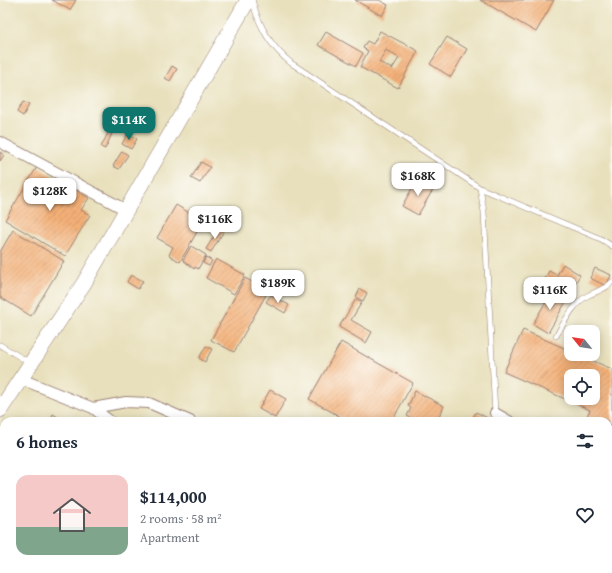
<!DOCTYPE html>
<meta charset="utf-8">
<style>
:root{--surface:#fff;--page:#f2f2f3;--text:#1f2937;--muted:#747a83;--line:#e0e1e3;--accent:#0f766e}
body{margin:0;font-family:"Gentium Book Plus",serif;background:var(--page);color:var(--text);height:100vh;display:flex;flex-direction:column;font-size:15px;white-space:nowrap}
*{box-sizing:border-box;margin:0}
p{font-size:13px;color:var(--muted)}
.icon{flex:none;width:22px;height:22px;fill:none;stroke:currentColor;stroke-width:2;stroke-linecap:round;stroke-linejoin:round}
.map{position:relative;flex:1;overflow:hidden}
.details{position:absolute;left:0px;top:417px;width:612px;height:156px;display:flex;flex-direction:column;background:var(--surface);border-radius:12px 12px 0 0;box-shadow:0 2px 10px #0003}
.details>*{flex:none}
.needle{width:26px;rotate:300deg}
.tools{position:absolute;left:564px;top:325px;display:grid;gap:8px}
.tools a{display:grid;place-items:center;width:36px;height:36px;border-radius:8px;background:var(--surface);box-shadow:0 2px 10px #0003;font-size:20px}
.price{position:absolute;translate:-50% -34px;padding:0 9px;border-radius:8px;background:#fff;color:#222;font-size:13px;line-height:26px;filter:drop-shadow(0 1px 2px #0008)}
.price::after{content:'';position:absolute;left:50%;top:24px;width:12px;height:9px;margin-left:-6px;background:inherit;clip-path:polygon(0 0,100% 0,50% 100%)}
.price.active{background:var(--accent);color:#fff}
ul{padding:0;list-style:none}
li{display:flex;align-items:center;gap:12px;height:100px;padding:0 16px}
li+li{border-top:1px solid var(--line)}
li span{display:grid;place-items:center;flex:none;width:112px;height:80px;border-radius:12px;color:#555}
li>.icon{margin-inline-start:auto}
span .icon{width:48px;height:48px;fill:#fffc;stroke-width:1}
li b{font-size:17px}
h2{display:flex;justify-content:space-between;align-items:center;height:48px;padding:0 16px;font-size:17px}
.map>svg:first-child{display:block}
</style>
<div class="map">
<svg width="612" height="573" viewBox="0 0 612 573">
<defs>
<pattern id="building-hatch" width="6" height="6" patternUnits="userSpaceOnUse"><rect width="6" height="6" fill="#f4b077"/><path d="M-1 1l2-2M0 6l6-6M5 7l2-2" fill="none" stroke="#c88f62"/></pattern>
</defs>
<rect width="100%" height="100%" fill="#fdfcf7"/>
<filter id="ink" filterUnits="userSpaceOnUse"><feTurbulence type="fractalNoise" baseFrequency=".025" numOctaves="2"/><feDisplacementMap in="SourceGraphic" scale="8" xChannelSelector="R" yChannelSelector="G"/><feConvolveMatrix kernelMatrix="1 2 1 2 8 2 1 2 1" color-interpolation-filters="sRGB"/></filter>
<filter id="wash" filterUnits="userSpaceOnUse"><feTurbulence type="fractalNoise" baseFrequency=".012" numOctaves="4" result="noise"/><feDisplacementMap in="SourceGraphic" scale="16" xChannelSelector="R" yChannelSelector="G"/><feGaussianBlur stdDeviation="0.9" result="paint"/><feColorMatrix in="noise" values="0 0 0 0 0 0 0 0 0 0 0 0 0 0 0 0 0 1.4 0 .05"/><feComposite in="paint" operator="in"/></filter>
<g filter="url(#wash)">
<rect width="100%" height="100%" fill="#e8e0bc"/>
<g id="blocks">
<path fill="url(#building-hatch)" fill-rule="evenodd" d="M52,0H76L70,10Z
M355,0H379L388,5L382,16Z
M480,0H554L536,32Z
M380,31L418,51L398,88L360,67L368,51L363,48L367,41L373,44ZM386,50L399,58L392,69L379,62Z
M326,32L363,53L356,66L318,45Z
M447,37L467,49L451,77L430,64Z
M172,66L177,69L170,81L165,78Z
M23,102L29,105L23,116L17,112Z
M111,127L114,129L105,149L101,147Z
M128,133L137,139L131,149L122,144Z
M122,151L128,155L119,169L113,166Z
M0,152L4,155L0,161Z
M201,162L210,167L200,183L191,178Z
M37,167L89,198L81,210L90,215L65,256L5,220Z
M418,178L434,188L418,215L402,206Z
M176,205L203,221L180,262L169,255L173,247L157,238Z
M219,228L224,231L211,252L206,249Z
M13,230L64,261L31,316L0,297V252Z
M191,246L206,255L198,269L195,267L194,269L183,260Z
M206,257L212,261L209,266L203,263Z
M216,259L245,275L234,294L206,278Z
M563,264L580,275L568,296L550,286L552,283L545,279L549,271L557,275Z
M595,268L611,275L606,286L590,278Z
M131,275L143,281L138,289L127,282Z
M245,278L268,291L234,352L211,340Z
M360,289L367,293L363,301L356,297Z
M553,289L568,298L548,333L533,324Z
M271,295L289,305L285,313L266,302Z
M356,299L362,302L351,320L372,332L366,343L339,327Z
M523,330L571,351V354H577L612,369V427L608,425V421H598L587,416L590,410L504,372ZM571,376H593V398H571Z
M341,342L413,383L392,421H348L309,399Z
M206,346L212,349L205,362L199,358Z
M270,390L286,399L275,418L259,409Z
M415,391L444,406L439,417L443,419L441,421H416L407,416L411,408L408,406Z
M476,412L493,421H471Z
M53,414L64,421L50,420Z
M608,486L612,488V500L608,507Z
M5,569H76L83,573H3Z
M117,569H144L142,573H114Z
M174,569H190L188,573H172Z"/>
</g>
</g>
<g filter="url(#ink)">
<use href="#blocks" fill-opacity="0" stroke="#998074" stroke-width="1"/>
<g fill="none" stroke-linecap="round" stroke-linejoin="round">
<g stroke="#998074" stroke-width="6">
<path id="lane" d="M252,0C259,26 270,46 291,63L480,188L601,239L612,246
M480,188L484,212L495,413
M556,336C565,322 572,305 587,296C596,291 605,290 612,282
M0,345L30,363"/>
</g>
<g stroke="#998074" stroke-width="12">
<path id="street" d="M0,142L126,210
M21,379L93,408L110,421
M93,408L126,402L149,403L190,421
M495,413L509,421
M608,476L612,478
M321,569L328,573
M364,569L368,573"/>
</g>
<g stroke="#998074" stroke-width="16">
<path id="secondary" d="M0,410L84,283L248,0"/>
</g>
<use href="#lane" stroke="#fff" stroke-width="5"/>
<use href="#street" stroke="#fff" stroke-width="10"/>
<use href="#secondary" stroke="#fff" stroke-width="15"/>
</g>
</g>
</svg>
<div class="tools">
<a><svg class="needle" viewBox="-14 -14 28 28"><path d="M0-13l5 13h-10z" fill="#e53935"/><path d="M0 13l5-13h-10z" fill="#747a83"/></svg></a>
<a><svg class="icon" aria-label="locate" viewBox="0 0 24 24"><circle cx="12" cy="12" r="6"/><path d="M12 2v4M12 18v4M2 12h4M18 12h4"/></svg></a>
</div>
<b class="price active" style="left:129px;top:141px">$114K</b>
<b class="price" style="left:418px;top:197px">$168K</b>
<b class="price" style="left:50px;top:212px">$128K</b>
<b class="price" style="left:215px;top:240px">$116K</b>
<b class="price" style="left:278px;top:304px">$189K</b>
<b class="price" style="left:550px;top:311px">$116K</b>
<section class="details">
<h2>6 homes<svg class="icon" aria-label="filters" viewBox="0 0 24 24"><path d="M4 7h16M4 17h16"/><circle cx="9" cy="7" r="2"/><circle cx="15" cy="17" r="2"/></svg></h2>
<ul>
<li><span style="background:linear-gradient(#f6c9c9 65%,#7fa58c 0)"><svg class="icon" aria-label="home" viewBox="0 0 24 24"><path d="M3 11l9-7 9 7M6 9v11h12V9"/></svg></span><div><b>$114,000</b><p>2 rooms · 58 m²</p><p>Apartment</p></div><svg class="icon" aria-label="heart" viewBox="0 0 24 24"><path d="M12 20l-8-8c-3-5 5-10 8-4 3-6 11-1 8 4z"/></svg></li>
</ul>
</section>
</div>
